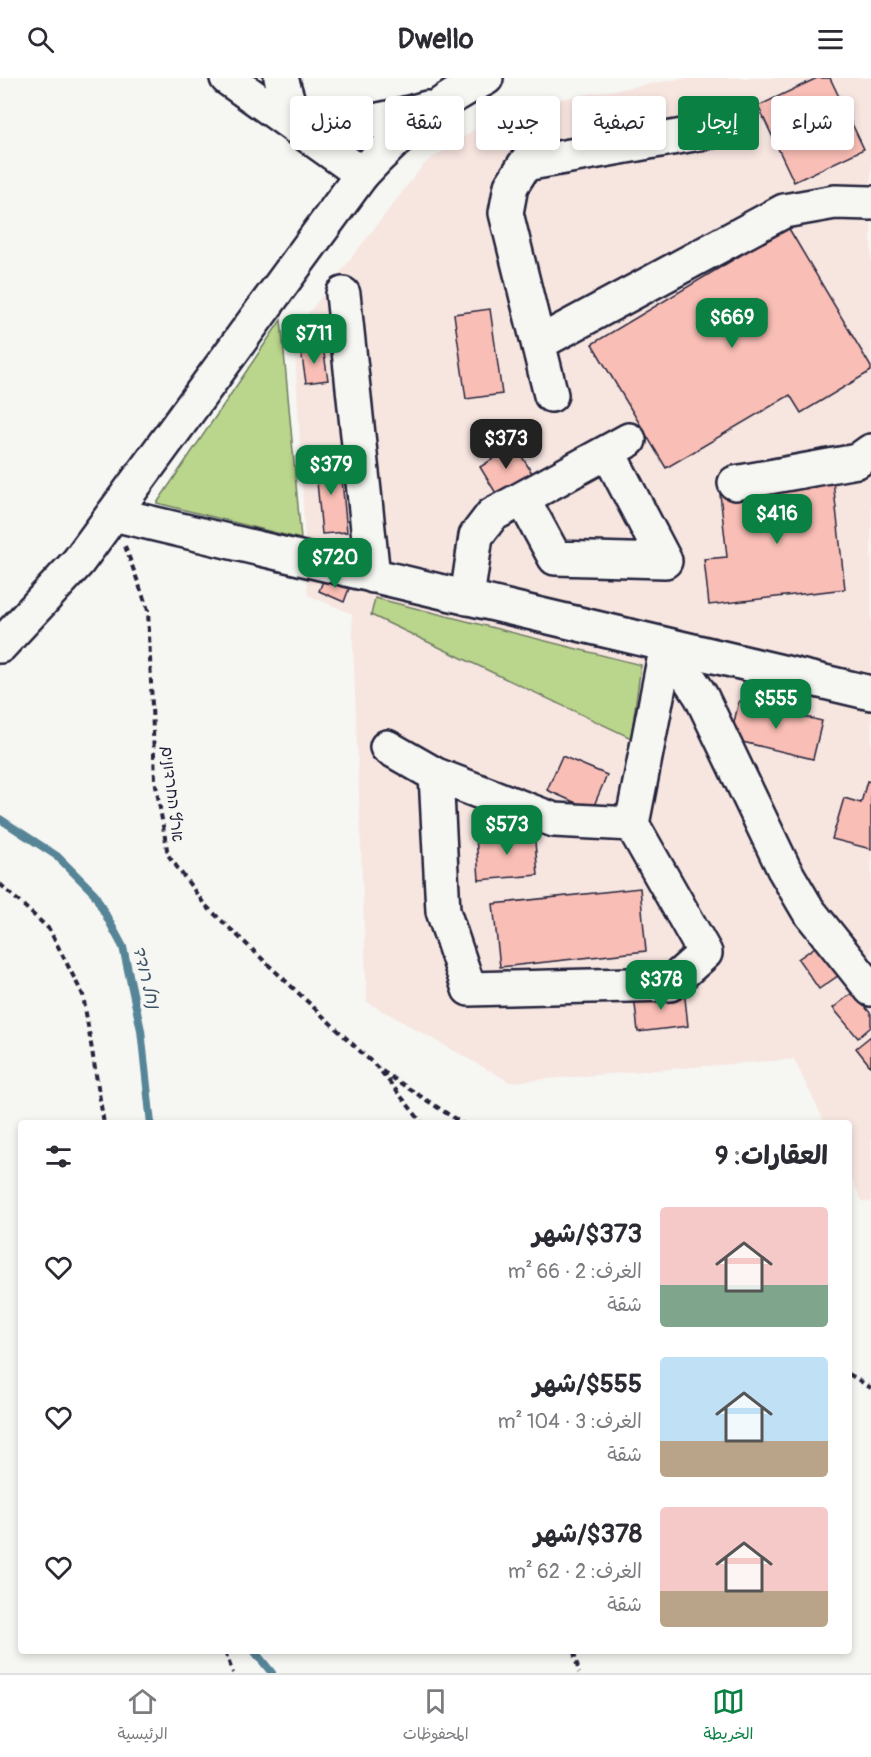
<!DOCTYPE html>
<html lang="ar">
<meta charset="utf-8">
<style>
:root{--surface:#fff;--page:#f2f2f3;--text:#2b2b33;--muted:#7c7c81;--line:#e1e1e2;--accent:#0b8043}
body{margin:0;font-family:Pangolin,"Playpen Sans Arabic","Playpen Sans Hebrew",sans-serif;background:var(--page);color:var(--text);direction:rtl;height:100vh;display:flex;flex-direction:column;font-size:22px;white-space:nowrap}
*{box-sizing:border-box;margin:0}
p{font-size:20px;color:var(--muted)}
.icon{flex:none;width:33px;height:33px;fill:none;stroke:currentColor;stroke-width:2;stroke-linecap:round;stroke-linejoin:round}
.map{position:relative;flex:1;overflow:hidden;direction:ltr}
.panel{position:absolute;left:18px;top:1042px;width:834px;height:534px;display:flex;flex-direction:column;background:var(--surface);border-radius:6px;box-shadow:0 3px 9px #0003;direction:rtl}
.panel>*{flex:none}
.hud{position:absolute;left:18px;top:18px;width:836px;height:54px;direction:rtl;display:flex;gap:12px}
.price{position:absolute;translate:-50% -51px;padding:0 14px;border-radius:12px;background:var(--accent);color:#fff;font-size:20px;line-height:39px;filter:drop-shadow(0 2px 3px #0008)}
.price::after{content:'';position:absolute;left:50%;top:36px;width:18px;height:14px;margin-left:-9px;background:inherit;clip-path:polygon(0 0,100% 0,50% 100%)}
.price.current{background:#222;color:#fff}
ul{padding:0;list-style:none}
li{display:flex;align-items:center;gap:18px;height:150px;padding:0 24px}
li span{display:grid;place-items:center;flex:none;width:168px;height:120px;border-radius:6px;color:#555}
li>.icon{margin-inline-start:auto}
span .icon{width:72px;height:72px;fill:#fffc;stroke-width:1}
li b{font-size:26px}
h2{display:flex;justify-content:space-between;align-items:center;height:72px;padding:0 24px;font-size:26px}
.pill{padding:0 21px;border-radius:6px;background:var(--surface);box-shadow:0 3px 9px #0003;font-size:21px;line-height:54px}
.pill.current{background:var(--accent);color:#fff}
header{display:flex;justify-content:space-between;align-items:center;height:78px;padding:0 24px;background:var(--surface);font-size:27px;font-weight:700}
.tabs{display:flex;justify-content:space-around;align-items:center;height:84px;border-top:2px solid var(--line);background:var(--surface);font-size:16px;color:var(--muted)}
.tabs a{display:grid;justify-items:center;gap:3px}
.tabs .current{color:var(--accent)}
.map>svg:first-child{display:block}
</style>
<header><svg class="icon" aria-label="menu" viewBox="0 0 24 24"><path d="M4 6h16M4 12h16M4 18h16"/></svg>Dwello<svg class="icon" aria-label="search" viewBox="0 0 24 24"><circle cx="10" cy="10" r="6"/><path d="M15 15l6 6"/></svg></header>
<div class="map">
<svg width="871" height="1595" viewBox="0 0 871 1595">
<rect width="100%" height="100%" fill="#f6f6f2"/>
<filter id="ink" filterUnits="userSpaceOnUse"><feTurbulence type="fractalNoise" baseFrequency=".0167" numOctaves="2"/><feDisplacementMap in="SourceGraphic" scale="12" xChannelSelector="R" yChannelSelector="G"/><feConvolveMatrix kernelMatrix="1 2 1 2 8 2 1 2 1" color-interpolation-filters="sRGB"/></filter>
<g filter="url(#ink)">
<path fill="#f7e5e0" d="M686,0H871V1124L862,1123L849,1095V1046L825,1045L794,981L510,1004L367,924L352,536L308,517L294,254L424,86L506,30Z"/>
<path fill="#bad58c" stroke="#6e7c64" stroke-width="1.5" d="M281,242L301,461L157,425Z
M375,520L641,587L631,660L371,537Z"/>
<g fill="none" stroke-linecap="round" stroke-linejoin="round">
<path stroke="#568597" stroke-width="8" d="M0,741L57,778L94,815L123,869L141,952L151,1046
M255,1574L272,1595"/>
</g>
<path fill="#f9beb5" stroke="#22223b" stroke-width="1.5" d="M817,0H830L864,71L794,104L758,28Z
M788,149L871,289V293L801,335L790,317L666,390L592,266Z
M490,231L502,316L466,321L454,236Z
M323,269L328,302L306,305L301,272Z
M515,367L532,395L497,417L480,389Z
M340,381L347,454L322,456L315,383Z
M833,403L845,511L709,527L704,481L727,479L720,416Z
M325,498L350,508L344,524L319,513Z
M739,623L822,643L813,681L730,661Z
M562,678L607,697L592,732L547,712Z
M867,703L871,704V771L832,761L844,720L861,725Z
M534,753L538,797L479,802L476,758Z
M640,810L646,873L500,889L493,826Z
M821,865L842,895L819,911L798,881Z
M684,911L688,948L638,954L634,917Z
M853,914L871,936V949L858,960L833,930Z
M871,958V989L856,970Z"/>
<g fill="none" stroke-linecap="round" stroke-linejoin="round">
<g stroke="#22223b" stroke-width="38">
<path id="minor" d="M281,0L296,49
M343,216L373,498
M539,265L784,133L835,124L871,125
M551,317L506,135L511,108L525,86L739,48
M735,405L857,383L871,373
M523,421L555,480L665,483L608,374
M113,436L871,615
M467,520L476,458L492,437L629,362
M667,567L701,618L784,791L808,832L871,911
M0,568L78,484L362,96
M387,669L436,697L443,833L469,911L670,906L705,875L632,746L667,567
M436,697L554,742L632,746"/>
</g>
<g stroke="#22223b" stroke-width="38">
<path id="major" d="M227,0L362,96C398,57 438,23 486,0
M296,49C343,49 381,44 427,30"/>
</g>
<path stroke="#22223b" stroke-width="4" stroke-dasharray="6 4.5" stroke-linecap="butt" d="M125,468L148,532L155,701L168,777L205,827L379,991L423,1046
M0,806L49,851L83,917L104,1046
M382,993L463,1046
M849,1296L871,1310
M225,1574L233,1595
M574,1574L579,1595"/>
<use href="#minor" stroke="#f6f6f2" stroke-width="33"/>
<use href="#major" stroke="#f6f6f2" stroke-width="33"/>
</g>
</g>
<g text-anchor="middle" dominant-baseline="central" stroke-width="6" stroke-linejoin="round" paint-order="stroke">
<g font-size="16" fill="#22223b" stroke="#f6f6f2">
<text transform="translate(172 716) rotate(83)">ארץ החרדונים</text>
</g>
<g font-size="18" font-style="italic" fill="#3c5469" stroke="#f6f6f2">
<text transform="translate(146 899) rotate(76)">נחל רודד</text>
</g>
</g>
</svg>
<b class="price" style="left:732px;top:271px">$669</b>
<b class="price" style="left:314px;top:287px">$711</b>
<b class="price current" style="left:506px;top:392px">$373</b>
<b class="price" style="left:331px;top:418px">$379</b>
<b class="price" style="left:777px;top:467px">$416</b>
<b class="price" style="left:335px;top:511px">$720</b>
<b class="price" style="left:776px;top:652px">$555</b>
<b class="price" style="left:507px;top:778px">$573</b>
<b class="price" style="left:661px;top:933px">$378</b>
<div class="hud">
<a class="pill">شراء</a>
<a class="pill current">إيجار</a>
<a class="pill">تصفية</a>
<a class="pill">جديد</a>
<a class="pill">شقة</a>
<a class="pill">منزل</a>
</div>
<section class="panel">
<h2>العقارات: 9<svg class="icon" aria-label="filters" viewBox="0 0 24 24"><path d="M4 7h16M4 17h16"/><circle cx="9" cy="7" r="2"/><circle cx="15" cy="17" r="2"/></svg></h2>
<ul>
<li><span style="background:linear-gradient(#f6c9c9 65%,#7fa58c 0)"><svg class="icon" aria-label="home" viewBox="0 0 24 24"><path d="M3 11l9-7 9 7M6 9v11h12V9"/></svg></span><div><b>$373/شهر</b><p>الغرف: 2 · 66 m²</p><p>شقة</p></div><svg class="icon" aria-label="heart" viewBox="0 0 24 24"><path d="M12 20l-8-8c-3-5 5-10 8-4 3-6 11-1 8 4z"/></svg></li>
<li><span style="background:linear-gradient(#bfe0f5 70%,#b9a48a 0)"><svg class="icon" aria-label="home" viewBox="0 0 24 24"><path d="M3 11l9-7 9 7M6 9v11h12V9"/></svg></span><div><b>$555/شهر</b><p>الغرف: 3 · 104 m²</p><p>شقة</p></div><svg class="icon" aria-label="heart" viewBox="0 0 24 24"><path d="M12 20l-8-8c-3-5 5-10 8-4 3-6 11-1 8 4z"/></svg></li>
<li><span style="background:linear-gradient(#f6c9c9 70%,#b9a48a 0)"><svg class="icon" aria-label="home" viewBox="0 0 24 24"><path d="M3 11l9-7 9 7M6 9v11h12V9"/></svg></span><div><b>$378/شهر</b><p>الغرف: 2 · 62 m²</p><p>شقة</p></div><svg class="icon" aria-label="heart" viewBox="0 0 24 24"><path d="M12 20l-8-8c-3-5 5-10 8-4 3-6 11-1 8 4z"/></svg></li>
</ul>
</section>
</div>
<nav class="tabs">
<a class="current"><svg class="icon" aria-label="map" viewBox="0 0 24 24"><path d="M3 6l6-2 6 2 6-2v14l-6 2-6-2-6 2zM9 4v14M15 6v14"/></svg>الخريطة</a>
<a><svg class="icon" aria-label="saved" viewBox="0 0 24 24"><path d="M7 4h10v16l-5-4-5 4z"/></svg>المحفوظات</a>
<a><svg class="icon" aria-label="home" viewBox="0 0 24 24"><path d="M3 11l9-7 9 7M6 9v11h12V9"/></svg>الرئيسية</a>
</nav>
